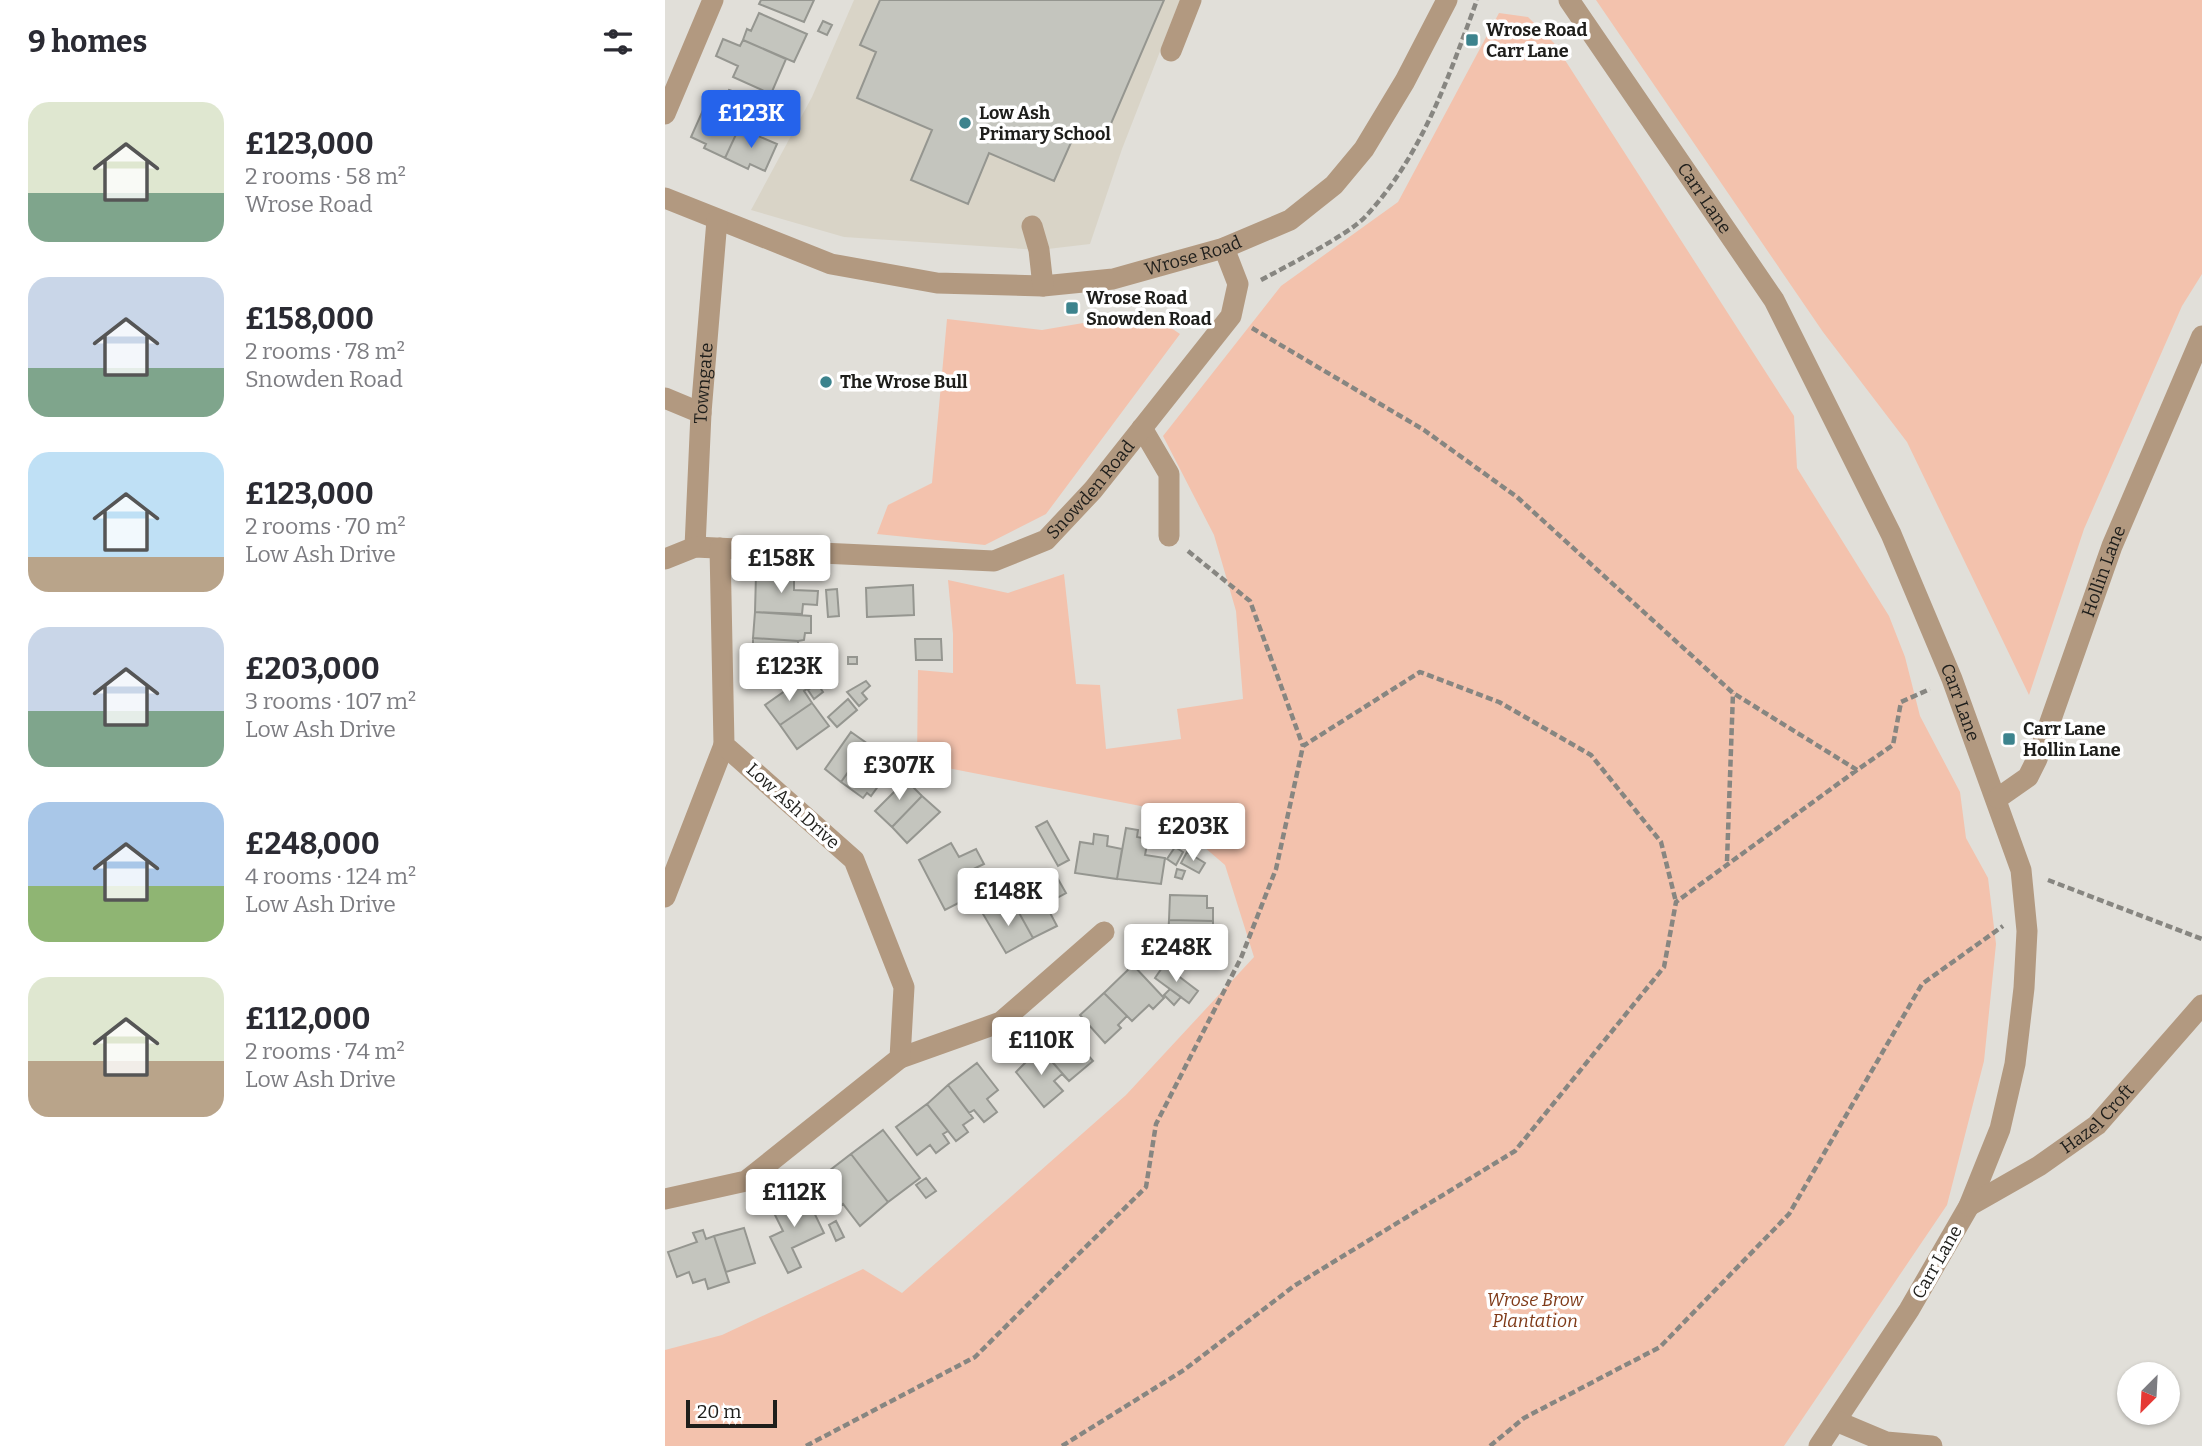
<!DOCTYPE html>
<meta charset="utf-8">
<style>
:root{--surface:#fff;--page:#f7f7f7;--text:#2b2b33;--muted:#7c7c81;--accent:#2563eb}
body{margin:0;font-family:Bitter,serif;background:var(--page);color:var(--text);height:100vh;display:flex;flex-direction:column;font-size:26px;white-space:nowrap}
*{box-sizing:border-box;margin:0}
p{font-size:23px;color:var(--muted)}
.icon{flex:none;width:38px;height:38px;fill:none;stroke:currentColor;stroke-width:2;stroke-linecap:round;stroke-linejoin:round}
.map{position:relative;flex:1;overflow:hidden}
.details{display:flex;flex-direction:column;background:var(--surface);width:665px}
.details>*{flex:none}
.needle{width:46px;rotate:204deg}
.fabs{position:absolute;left:1452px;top:1362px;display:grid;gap:14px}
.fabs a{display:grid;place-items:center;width:63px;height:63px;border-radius:50%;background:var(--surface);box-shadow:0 2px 5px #0004;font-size:35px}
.scale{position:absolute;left:21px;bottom:18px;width:91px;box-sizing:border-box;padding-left:7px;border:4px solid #1e1e1b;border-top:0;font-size:19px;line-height:24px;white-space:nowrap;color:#1e1e1b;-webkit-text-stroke:5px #fff;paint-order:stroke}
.price{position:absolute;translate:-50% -60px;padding:0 16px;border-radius:7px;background:#fff;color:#222;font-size:23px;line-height:46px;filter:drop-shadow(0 2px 4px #0008)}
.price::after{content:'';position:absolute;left:50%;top:42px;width:21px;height:16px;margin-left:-10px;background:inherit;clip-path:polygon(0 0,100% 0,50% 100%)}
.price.on{background:var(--accent);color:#fff}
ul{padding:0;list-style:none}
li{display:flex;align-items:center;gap:21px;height:175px;padding:0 28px}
li span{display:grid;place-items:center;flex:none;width:196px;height:140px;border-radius:21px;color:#555}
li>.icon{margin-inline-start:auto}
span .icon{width:84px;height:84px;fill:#fffc;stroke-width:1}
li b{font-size:30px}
h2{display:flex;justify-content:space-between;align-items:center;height:84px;padding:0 28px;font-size:30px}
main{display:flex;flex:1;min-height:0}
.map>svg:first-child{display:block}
</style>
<main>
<section class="details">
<h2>9 homes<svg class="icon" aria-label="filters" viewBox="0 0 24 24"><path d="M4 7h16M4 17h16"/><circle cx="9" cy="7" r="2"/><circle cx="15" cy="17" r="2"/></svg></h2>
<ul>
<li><span style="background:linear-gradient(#dfe7d0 65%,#7fa58c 0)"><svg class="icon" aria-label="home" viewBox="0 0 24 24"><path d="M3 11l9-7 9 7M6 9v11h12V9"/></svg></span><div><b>£123,000</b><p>2 rooms · 58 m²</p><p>Wrose Road</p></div></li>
<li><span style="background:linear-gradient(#c9d6e8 65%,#7fa58c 0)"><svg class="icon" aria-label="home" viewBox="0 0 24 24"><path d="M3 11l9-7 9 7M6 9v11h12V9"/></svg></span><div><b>£158,000</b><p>2 rooms · 78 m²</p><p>Snowden Road</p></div></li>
<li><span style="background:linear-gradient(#bfe0f5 75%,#b9a48a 0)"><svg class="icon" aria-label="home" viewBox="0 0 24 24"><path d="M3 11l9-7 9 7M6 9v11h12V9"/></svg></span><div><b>£123,000</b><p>2 rooms · 70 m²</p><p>Low Ash Drive</p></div></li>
<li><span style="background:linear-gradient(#c9d6e8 60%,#7fa58c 0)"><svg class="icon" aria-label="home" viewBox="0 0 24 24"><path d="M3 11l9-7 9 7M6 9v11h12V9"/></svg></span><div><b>£203,000</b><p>3 rooms · 107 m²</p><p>Low Ash Drive</p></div></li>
<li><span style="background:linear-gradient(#a9c7e8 60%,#8fb573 0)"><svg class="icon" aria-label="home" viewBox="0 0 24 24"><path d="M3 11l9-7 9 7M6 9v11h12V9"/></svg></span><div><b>£248,000</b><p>4 rooms · 124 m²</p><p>Low Ash Drive</p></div></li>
<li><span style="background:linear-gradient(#dfe7d0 60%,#b9a48a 0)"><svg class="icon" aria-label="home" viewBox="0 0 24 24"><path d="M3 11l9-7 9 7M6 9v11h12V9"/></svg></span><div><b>£112,000</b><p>2 rooms · 74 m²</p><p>Low Ash Drive</p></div></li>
</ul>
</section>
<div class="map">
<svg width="1537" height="1446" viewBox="0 0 1537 1446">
<rect width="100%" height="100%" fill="#e1dfd9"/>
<path fill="#d9d4c7" d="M189,0H515L457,149L425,244L374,250L179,237L86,210L147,97Z"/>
<path fill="#f3c2ad" d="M931,0H1537V274L1517,306L1419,529L1364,695L1242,442L1158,332Z
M834,13L863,17L889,43L1129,416L1132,468L1224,616L1240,657L1255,716L1295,792L1301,838L1323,878L1331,944L1319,1061L1282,1205L1119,1446H0V1350L57,1335L198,1269L237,1293L461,1095L589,957L560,865L496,810L252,762L253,670L288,673V634L283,580L343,593L399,574L411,684L435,685L441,749L516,739L512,709L578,699L571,611L549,535L498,436L616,286L733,202Z
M483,312L515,334L381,514L320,545L212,534L223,505L267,483L282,319L377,330Z"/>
<path fill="#c4c5be" stroke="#959690" stroke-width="2" d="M96,0H149L139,22L94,4Z
M215,0H499L439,140L412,129L389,181L324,153L303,204L246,180L267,130L192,98L211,52L195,45Z
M94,13L142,34L129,62L78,40L82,29L86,31Z
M158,21L167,25L162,35L153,31Z
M58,39L75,46L78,40L121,59L106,94L68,77L73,66L51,56Z
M64,90L84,97L80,110L59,100Z
M38,110L74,128L60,158L39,148L41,144L26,137Z
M74,128L112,144L100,171L85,164L83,169L60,158Z
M91,574L129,576V590L153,591L152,605L138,604L137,614L90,612Z
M248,585L249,615L202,617L201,588Z
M172,589L174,616L163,617L161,590Z
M90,612L146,616V633H140L139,640L133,641L88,638Z
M88,638L133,641V666L107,667L106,679H88Z
M250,639H276L277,660H251Z
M183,657H192V664H183Z
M137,679L143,688L139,691L147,703L115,725L100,705Z
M201,681L205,686L197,693L202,699L194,706L182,692Z
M152,683L158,692L149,699L143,690Z
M183,699L192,710L172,727L163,717Z
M147,703L164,726L132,749L115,725Z
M186,732L203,744L176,782L160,769Z
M203,744L218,756L221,752L232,760L206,796L202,793L198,798L176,782Z
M237,776L257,796L227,827L210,811L232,789L227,785Z
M257,796L275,812L242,843L227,827Z
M382,821L404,860L393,866L371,827Z
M461,828L473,830L472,837L483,839L480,855L500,858L496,884L452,879Z
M429,834L443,836L442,846L457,849L452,879L410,873L415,842L428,844Z
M286,843L294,857L311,849L319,864L300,873L311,894L280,910L254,860Z
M510,847L518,852L511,865L502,859Z
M522,852L540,863L534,873L516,863Z
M512,869L520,871L517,879L510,877Z
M389,872L401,893L392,898L380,877Z
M373,890L392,926L368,938L353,911L363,906L359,897Z
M505,895L542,896V908H548V921L504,920Z
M336,904L343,916L353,911L368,938L341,953L318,914Z
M504,920L548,921V944L541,943L540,957L502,955Z
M468,965L499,998L488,1009L484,1005L467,1021L439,993Z
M499,965L533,991L524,1003L490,978Z
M505,989L516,997L509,1005L499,995Z
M439,993L462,1016L453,1025L456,1028L440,1043L415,1015Z
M399,1028L428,1061L404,1081L375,1048Z
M375,1048L404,1081L397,1074L389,1081L398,1091L379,1107L351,1072Z
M312,1063L333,1090L322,1099L332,1112L319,1122L309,1110L304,1113L283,1085Z
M283,1085L308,1118L298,1125L303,1132L291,1141L262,1104Z
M262,1104L283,1131L278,1134L284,1143L271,1153L265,1145L252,1155L231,1127Z
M218,1130L255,1178L223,1202L186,1154Z
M186,1154L223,1202L195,1226L178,1204L168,1212L147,1184Z
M261,1178L271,1191L261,1198L251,1185Z
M141,1196L159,1233L127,1248L136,1267L123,1273L105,1237L118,1231L104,1203L118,1197L122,1205Z
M171,1221L179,1237L171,1241L164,1225Z
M79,1228L90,1263L61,1272L49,1236Z
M38,1230L41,1239L49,1236L64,1282L43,1289L40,1279L28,1283L24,1272L12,1277L3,1252L32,1242L28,1233Z"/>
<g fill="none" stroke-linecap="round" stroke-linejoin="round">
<path stroke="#878681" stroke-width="4.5" stroke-dasharray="7 3.5" stroke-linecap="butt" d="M596,280C620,267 683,235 700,217C757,156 784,76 812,0
M587,328L759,430L852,497L1068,693L1192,770L1228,745L1236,702L1265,689
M523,551L585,601L638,746
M1062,861L1068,693
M1383,880L1537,939
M141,1446L310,1357L481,1187L491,1124L576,958L611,869L638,746L755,672L834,702L926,755L996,842L1011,902
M397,1446L519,1370L629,1286L850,1151L999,967L1011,902L1192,770
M825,1446L859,1418L995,1347L1124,1214L1257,984L1338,926"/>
<g stroke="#b29980" stroke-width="21">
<path id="s1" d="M904,0L1109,300L1226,534L1287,679L1356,870L1362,931L1359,988L1350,1064L1335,1129L1304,1206L1244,1310L1154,1446"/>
<path d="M506,51L526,0"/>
<path d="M0,114L48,0"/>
<path id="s2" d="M0,198L166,264L272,283L378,286L448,279L559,248L625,220L669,185L699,149L740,81L782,0"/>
<path d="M367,226L374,250L378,286"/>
<path d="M0,398L36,413"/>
<path d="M477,428L504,474V536"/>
<path id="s3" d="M30,547L36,413L52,220"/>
<path id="s4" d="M0,559L30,547L329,561L381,540L428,490L566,316L573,284L559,248"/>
<path id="s5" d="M1333,798L1363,777L1372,759L1447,546L1537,336"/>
<path d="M0,897L59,745"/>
<path d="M235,1058L336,1022L439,932"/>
<path d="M0,1199L81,1181L235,1058L239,987L189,860L59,745L55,548"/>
<path id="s6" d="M1304,1206L1374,1166L1432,1125L1537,1005"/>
<path d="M1171,1421L1221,1442L1267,1446"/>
</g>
</g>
<g fill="#3c838d" stroke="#fff" stroke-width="2.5">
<rect x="800" y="33" width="14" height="14" rx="3.5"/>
<circle cx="300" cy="123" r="7"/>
<rect x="400" y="301" width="14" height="14" rx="3.5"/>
<circle cx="161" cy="382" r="7"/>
<rect x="1337" y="732" width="14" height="14" rx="3.5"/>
</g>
<g text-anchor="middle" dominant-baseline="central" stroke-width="7" stroke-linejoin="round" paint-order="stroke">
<g font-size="18" font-weight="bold" fill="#1e1e1b" stroke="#fff" text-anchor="start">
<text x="821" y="30">Wrose Road<tspan x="821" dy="21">Carr Lane</tspan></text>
<text x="314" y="113">Low Ash<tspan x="314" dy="21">Primary School</tspan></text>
<text x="421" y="298">Wrose Road<tspan x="421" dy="21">Snowden Road</tspan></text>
<text x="175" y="382">The Wrose Bull</text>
<text x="1358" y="729">Carr Lane<tspan x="1358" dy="21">Hollin Lane</tspan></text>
</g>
<g font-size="18" fill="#1e1e1b" stroke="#fff">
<text stroke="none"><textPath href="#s1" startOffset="240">Carr Lane</textPath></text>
<text stroke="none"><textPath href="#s2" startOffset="546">Wrose Road</textPath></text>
<text stroke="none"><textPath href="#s3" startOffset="164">Towngate</textPath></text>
<text stroke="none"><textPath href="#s4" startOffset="455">Snowden Road</textPath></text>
<text stroke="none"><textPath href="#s5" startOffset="256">Hollin Lane</textPath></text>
<text stroke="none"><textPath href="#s1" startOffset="807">Carr Lane</textPath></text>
<text transform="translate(128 806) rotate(42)">Low Ash Drive</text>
<text stroke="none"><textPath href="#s6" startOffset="156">Hazel Croft</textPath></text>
<text transform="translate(1272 1262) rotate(-60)">Carr Lane</text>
</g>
<g font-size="18" font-style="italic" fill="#7f3a18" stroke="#fff">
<text x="870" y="1300">Wrose Brow<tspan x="870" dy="21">Plantation</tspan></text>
</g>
</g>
</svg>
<div class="fabs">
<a><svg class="needle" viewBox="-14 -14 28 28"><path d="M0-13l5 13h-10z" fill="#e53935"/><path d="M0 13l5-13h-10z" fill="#7c7c81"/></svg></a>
</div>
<div class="scale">20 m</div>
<b class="price on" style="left:86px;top:150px">£123K</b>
<b class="price" style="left:116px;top:595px">£158K</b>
<b class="price" style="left:124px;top:703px">£123K</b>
<b class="price" style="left:234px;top:802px">£307K</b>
<b class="price" style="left:528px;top:863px">£203K</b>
<b class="price" style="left:343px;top:928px">£148K</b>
<b class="price" style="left:511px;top:984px">£248K</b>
<b class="price" style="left:376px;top:1077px">£110K</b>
<b class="price" style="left:129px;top:1229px">£112K</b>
</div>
</main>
